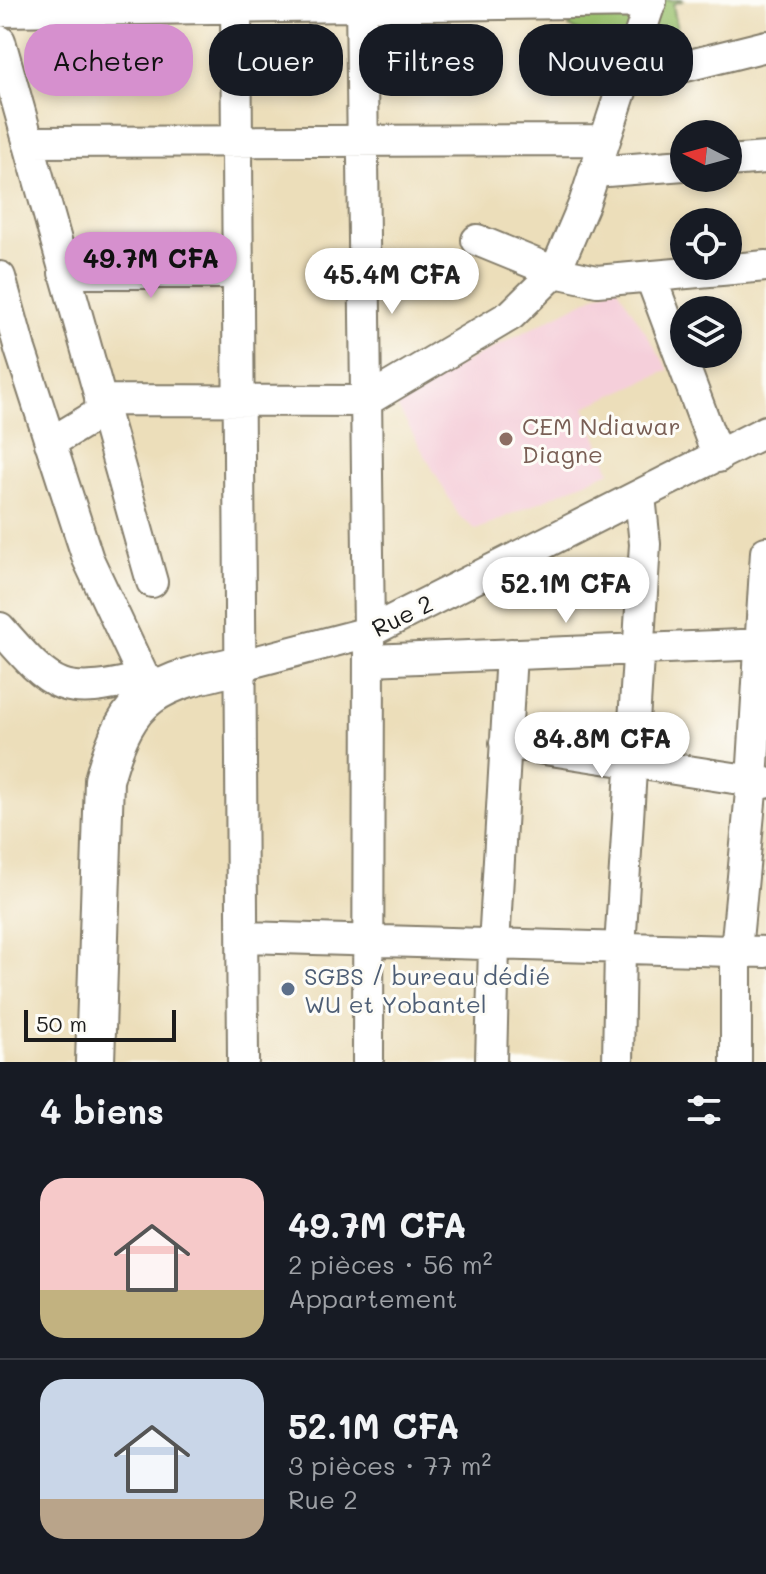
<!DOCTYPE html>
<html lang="fr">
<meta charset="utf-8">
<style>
:root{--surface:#171b24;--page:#20242c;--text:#f1f3f6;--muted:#9ea1a6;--line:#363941;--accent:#d690ce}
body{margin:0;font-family:Mali,sans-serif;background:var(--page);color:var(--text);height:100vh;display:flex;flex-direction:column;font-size:30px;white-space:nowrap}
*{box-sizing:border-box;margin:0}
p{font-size:26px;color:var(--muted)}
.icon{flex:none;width:44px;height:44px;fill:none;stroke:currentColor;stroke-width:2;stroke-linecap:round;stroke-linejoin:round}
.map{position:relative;height:1062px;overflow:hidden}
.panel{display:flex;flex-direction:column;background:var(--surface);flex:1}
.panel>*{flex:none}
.banner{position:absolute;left:24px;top:24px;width:718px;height:72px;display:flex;gap:16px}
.needle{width:52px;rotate:276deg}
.tools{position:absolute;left:670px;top:120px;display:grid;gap:16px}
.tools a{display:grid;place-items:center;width:72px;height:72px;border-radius:50%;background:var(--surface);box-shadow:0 4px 12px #0003;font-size:40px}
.scale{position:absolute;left:24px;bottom:20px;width:152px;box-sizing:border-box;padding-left:8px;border:4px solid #1c1c1c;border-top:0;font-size:22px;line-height:28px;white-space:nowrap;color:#1c1c1c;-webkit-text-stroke:6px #fdfcf7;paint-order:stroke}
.price{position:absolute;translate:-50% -68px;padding:0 18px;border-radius:28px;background:#fff;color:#222;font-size:26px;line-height:52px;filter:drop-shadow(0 2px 4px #0008)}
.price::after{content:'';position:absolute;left:50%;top:48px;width:24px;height:18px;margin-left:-12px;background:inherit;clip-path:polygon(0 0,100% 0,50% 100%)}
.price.on{background:var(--accent);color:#111}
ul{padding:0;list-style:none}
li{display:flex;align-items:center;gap:24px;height:200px;padding:0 40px}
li+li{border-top:2px solid var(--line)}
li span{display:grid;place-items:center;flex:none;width:224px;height:160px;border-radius:24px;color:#555}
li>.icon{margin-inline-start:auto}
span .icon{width:96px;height:96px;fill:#fffc;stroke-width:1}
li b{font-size:34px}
h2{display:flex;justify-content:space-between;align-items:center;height:96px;padding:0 40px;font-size:34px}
.pill{padding:0 28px;border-radius:32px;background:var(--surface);box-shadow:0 4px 12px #0003;font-size:28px;line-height:72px}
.pill.on{background:var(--accent);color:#111}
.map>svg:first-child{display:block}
</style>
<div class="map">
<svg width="766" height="1062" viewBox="0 0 766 1062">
<rect width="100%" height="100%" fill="#fdfcf7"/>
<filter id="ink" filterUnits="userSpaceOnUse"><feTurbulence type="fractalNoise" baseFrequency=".0125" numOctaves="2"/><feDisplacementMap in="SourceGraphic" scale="16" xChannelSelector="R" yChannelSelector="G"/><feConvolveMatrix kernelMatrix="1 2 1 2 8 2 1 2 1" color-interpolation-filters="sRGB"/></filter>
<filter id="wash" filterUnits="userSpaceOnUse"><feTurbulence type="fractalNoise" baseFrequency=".006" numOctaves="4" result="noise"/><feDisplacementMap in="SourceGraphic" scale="32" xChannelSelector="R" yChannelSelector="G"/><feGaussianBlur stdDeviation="1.8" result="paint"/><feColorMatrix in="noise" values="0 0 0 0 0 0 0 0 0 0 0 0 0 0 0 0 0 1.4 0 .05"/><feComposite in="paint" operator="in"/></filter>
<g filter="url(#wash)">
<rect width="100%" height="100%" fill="#ecdeba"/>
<path fill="#f5cfda" d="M616,285L669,370L585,407L610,471L476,530L459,516L393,399Z"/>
<path fill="#9ac16d" stroke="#5b6e44" stroke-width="2" d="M576,0H684L673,4L681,53L610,68L613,46L569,27Z"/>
</g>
<g filter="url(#ink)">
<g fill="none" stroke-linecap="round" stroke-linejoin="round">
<g stroke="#847d6b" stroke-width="34">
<path id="minor" d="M236,0L243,1062
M361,0L369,632L368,1062
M0,11L651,2
M0,41L152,582
M622,82L766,46
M28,142L604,140
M728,161L766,158
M594,172L684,165
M477,240L555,272L597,281L766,266
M64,273H238
M0,277L20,349L88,559L144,678L160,686
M651,278L718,457
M100,400L366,401L511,315L555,272L584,204L651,0
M50,443L103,411
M0,628C55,691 61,697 144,678
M369,660L766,644
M242,665L369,632L766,431
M505,743L766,783
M244,937L766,952
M491,1062L494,945L511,654
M618,1062L620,948L645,544L640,496
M736,1062V951L752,781L766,552"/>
</g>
<g stroke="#847d6b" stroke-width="42">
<path id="major" d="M95,1062L104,780C128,691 157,682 242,665"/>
</g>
<use href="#minor" stroke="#fff" stroke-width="30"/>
<use href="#major" stroke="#fff" stroke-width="38"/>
</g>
</g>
<circle fill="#8d6e63" stroke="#fdfcf7" stroke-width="3" cx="506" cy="439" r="8"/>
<circle fill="#5c6f8a" stroke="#fdfcf7" stroke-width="3" cx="288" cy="989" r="8"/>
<g text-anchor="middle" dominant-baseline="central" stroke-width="6" stroke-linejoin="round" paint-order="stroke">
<g font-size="24" fill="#785e54" stroke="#fdfcf7" text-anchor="start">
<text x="522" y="425">CEM Ndiawar<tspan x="522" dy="28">Diagne</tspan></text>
</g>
<g font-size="24" fill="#1c1c1c" stroke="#fdfcf7">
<text transform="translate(402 615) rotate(-26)">Rue 2</text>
</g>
<g font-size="24" fill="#4e5e75" stroke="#fdfcf7" text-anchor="start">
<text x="304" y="975">SGBS / bureau dédié<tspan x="304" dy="28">WU et Yobantel</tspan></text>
</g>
</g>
</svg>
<div class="tools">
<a><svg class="needle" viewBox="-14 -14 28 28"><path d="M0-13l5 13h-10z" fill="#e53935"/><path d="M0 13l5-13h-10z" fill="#9ea1a6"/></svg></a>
<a><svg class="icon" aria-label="locate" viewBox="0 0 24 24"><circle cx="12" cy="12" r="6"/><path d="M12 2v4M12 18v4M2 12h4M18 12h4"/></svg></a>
<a><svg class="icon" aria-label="layers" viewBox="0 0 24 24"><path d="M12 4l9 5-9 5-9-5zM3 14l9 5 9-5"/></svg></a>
</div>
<div class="scale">50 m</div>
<b class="price on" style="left:151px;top:300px">49.7M CFA</b>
<b class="price" style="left:392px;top:316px">45.4M CFA</b>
<b class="price" style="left:566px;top:625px">52.1M CFA</b>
<b class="price" style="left:602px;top:780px">84.8M CFA</b>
<div class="banner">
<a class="pill on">Acheter</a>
<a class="pill">Louer</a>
<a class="pill">Filtres</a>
<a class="pill">Nouveau</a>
</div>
</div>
<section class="panel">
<h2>4 biens<svg class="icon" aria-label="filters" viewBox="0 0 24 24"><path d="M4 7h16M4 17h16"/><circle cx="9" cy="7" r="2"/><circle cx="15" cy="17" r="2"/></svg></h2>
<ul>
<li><span style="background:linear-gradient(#f6c9c9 70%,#c2b280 0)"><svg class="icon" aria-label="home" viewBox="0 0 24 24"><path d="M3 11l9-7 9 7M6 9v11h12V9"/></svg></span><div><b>49.7M CFA</b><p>2 pièces · 56 m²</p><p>Appartement</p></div></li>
<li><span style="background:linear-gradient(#c9d6e8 75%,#b9a48a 0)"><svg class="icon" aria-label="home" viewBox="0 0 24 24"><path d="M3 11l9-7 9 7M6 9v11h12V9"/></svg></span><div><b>52.1M CFA</b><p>3 pièces · 77 m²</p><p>Rue 2</p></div></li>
</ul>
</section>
